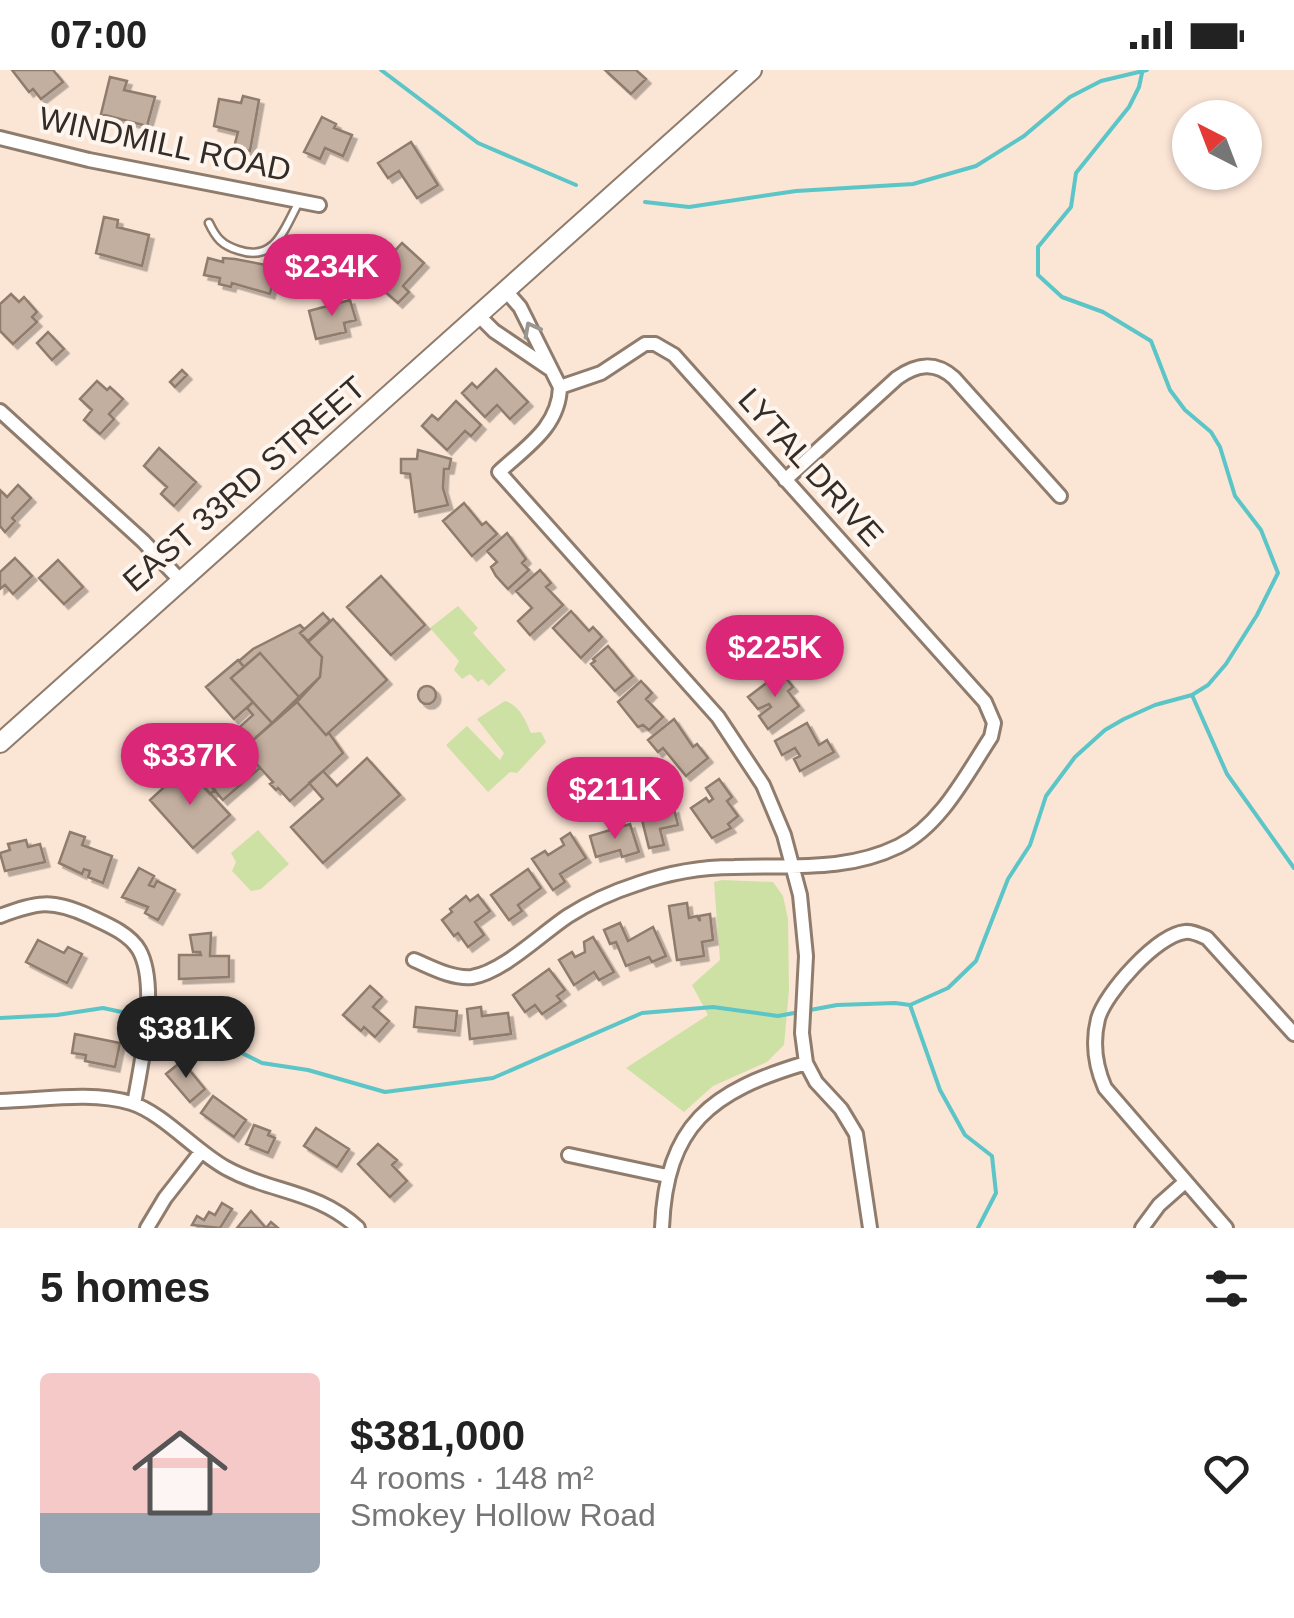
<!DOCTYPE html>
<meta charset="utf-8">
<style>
:root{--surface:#fff;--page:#f6f6f6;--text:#222;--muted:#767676;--accent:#db2777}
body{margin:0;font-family:Helvetica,sans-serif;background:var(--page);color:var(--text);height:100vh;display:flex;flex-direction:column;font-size:38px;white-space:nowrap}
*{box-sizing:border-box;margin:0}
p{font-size:32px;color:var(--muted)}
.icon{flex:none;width:55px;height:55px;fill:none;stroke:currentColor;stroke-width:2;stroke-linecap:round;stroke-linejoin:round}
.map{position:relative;height:1158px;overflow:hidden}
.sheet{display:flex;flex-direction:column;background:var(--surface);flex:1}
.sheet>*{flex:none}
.needle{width:65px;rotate:318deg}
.buttons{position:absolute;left:1172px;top:30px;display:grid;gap:20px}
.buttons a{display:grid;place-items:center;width:90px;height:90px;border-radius:50%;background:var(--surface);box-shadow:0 2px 8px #0004;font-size:50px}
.price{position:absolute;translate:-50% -85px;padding:0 22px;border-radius:35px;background:var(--accent);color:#fff;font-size:32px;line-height:65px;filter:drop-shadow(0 2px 5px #0008)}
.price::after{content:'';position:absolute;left:50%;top:60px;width:30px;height:22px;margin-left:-15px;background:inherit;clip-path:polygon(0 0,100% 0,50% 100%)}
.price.on{background:#222;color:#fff}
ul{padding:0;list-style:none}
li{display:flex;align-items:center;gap:30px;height:250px;padding:0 40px}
li span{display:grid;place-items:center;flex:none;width:280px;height:200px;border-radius:10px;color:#555}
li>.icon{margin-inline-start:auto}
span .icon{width:120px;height:120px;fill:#fffc;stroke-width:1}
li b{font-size:42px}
h2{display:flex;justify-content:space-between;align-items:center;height:120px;padding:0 40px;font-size:42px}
.status{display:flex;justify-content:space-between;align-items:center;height:70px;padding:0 50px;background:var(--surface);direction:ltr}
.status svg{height:28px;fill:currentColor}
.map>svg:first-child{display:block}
</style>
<div class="status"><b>07:00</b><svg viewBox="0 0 49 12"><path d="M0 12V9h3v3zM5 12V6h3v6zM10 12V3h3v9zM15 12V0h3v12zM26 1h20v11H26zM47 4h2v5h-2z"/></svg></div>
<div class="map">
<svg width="1294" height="1158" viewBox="0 0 1294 1158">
<defs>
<filter id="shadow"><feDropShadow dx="4.5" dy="4.5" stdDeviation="0" flood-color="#0004"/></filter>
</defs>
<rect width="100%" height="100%" fill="#fbe5d5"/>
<path fill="#cde1a5" d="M458,536L478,558L473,563L506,600L489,616L482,609L478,612L470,604L462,609L454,600L459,591L430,558Z
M505,631C520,635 526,652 531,663L541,662L546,672L517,703L510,702L488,722L446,675L467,656L500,690L504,683L477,649Z
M258,760L289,794L261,819L251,821L232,801L236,792L231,783Z
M722,810L773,812L783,826L788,849L789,920L784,975L767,992L713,1016L684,1042L626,998L708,945L692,915L720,890L714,812Z"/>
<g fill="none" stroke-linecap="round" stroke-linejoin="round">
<path stroke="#5bc5c7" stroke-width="4" d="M381,0L478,73L576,115
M645,132L689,137L796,121L913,114L976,96L1024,66L1070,27L1101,11L1147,0
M1192,625L1227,704L1294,798
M910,935L940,1020L965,1065L992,1086L996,1123L978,1158
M0,948L57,945L103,938L187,956L262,993L308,1000L385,1022L493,1008L642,943L713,937L778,946L837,935L895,933L910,935L948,918L976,891L1008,809L1030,775L1046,726L1075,687L1105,660L1124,649L1155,635L1192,625L1208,615L1226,594L1257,545L1278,503L1261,460L1235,426L1220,377L1211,362L1185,340L1170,320L1151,271L1103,242L1062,227L1038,205V177L1071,137L1076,103L1129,37L1139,17L1142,3"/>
</g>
<path fill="#c3af9f" stroke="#8f7b6c" stroke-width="2.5" filter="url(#shadow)" d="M12,0H53L63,12L41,29L33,19L29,22Z
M605,0H636L646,9L631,24Z
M110,7L127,11L124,20L155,27L147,56L101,44Z
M243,26L259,30L250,81L234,77L238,62L214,56L219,29L241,33Z
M322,47L336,54L334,58L352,65L343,86L325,78L320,89L304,82Z
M411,72L438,115L417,128L399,101L388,108L378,93Z
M104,147L118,150L117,157L149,165L142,196L96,183Z
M402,173L424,193L403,216L409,222L398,233L373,211L382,202L387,207L399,194L390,186Z
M208,188L223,192V188L235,189L276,197L270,224L232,213L231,217L219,214L220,208L204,205Z
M11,224L19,232L24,227L37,242L32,247L37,252L13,274L0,261V234Z
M350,230L356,250L344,253L346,262L316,269L309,241Z
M48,262L64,279L52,290L37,273Z
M496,299L528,332L510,349L497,335L485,347L462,323L472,313L477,318Z
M182,300L187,305L175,317L170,312Z
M97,311L107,320L110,317L123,329L109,344L114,349L100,364L84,350L92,340L80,329Z
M456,331L481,355L471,366L465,361L447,380L422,356L432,345L438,350Z
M159,378L196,412L174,436L161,424L167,417L144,396Z
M418,380L451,389L449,399H444L443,418L448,435L415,442L410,404L401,403V389H417Z
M18,415L31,428L12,448L15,451L5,462L0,456V420L7,427Z
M464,433L482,455L486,452L497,464L472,486L443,451Z
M507,463L526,489L522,493L529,500L508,519L496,506L491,497L497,492L487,481Z
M15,488L32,506L13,524L5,515L0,519V502Z
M58,490L83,517L64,534L39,508Z
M540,500L551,513L546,517L563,535L530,565L518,551L532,538L516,521Z
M381,506L425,555L391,585L347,537Z
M571,541L589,561L593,557L602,567L581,588L553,558Z
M323,543L330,551L308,571L300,563Z
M333,549L387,610L326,665L297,632L320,607L322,587L308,572Z
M300,555L304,559L300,563L322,587L320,607L299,627L260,583L244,597L239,591L253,579Z
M608,576L633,606L615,621L591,594L595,591L593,589Z
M260,583L299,627L272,653L231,608Z
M238,590L244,597L231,608L253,632L234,649L206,617Z
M781,602L793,617L788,621L799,636L768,659L759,646L771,637L769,634L758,639L748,627Z
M641,611L652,623L646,629L663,647L649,660L643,655L638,657L618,632Z
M418 625a9 9 0 1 1 18 0a9 9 0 1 1-18 0Z
M253,632L272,653L243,679L260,698L223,730L210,715L208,710L213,705L201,692L253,645L247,638Z
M297,632L326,665L329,663L343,683L290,731L278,718L276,720L270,714L273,712L243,679Z
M674,649L693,677L697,674L708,688L686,706L663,678L658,682L648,670Z
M807,653L819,675L827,670L834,682L800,701L794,689L800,686L795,678L782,685L775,671Z
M188,682L193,687L189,691L215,720L210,724L184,695L180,699L175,693Z
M367,688L400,725L323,793L291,757L323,729L309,713L323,701L337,716Z
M186,697L230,745L193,778L150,730Z
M719,709L732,727L727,731L738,746L728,754L731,758L712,768L691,738L706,728L709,732L713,729L706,718Z
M661,737L663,742L674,739L678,755L660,759L664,775L649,778L640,742Z
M630,754L639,782L622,787L620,780L596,787L590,766Z
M70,762L85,767L82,775L112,786L103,813L88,807L90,801L84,799L82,804L59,793Z
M570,763L586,788L560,804L565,812L553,820L532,789L545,781L548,785L564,775L561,769Z
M26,770L28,777L40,774L45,792L5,801L0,783L10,780L8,774Z
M139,798L154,806L149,815L154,817L157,811L175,820L158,850L145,843L148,837L122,827Z
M528,799L541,818L518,835L522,841L509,850L491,825Z
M478,825L490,841L475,852L484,865L468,877L458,863L454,866L442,850L452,842L450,839L466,826L470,831Z
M687,833L689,848L697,846L700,851L699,846L710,844L713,870L702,872L704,886L677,890L669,836Z
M620,853L628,871L653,857L666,886L652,892L649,887L626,896L616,872L610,874L604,860Z
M211,863L210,886H229V907L179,909V885H201L200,882H193L190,865Z
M593,867L614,902L599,910L594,902L574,915L559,890L572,882L575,887L585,882L584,872Z
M38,870L64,883L68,877L82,884L67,913L26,892Z
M549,899L565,920L557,926L561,931L542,944L535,935L525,942L513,925Z
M370,916L382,927L373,937L389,951L375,967L364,957L361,961L343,945Z
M416,937L457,941L455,961L414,957Z
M481,937L482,946L508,943L511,964L470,969L467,939Z
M75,964L120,973L115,997L85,991L86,985L72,983Z
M182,991L205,1019L190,1032L166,1004Z
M213,1026L246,1050L234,1067L201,1043Z
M254,1055L270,1061L268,1065L275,1068L268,1083L246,1074Z
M316,1058L349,1079L337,1097L304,1076Z
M378,1074L397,1090L392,1095L407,1111L390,1127L358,1094Z
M222,1133L232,1139L220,1158L192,1155L197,1146L204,1150L209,1142L215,1145Z
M251,1141L266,1158L271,1152L278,1158H237Z"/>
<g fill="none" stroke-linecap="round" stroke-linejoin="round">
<g stroke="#8f7c6d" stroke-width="11">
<path id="lane" d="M209,153C216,168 222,175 238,180C276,193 284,158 300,130"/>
</g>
<g stroke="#8f7c6d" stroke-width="18">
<path id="street" d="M0,68L89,90L319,135
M506,221L520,237L560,317C559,357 526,377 499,402L718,647L763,715L784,765L800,825L806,886L802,963L806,993L816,1012L841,1039L856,1064L870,1158
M479,246L494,261L550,299
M0,341L143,471L180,510
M785,410L897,308C917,294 935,291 954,308L1060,426
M0,846C38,832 51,829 89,846C106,854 129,863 139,880C159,915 141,995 134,1034
M414,890C431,897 452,909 472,907C503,902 541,864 568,846C590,832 612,822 637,814C668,803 701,797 734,797C791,795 846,802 899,776C941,755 966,705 991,667L994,653L985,632L674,285L655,274H645L601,303L560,317
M0,1031C42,1030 91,1021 131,1033C163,1043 195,1081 226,1098C271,1123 317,1120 358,1158
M569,1085L667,1106
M147,1158L165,1128L201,1082
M662,1158C666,1055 711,1021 806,993
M1142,1158L1159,1135L1185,1112
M1226,1158L1105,1018C1095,995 1092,973 1098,949C1105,923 1157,865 1185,862C1192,861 1200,865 1207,868L1294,964"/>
</g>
<g stroke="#8f7c6d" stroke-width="22">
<path id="secondary" d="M0,673L752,0"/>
</g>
<use href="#lane" stroke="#fff" stroke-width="6"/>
<use href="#street" stroke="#fff" stroke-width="12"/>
<use href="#secondary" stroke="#fff" stroke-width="18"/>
</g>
<defs><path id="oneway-chevron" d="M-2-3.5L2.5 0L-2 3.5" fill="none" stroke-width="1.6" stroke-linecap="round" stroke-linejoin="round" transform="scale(2.5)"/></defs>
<use stroke="#9a9692" href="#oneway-chevron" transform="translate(531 259) rotate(-118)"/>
<g text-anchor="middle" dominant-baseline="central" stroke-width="8" stroke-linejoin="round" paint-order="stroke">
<g font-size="32" fill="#342c26" stroke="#fef5ee">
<text transform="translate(165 74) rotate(12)">WINDMILL ROAD</text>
<text transform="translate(811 397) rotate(48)">LYTAL DRIVE</text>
<text transform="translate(244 414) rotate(-41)">EAST 33RD STREET</text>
</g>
</g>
</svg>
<div class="buttons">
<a><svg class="needle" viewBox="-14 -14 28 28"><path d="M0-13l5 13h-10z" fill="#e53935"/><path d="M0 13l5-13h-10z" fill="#767676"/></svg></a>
</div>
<b class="price" style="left:332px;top:249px">$234K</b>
<b class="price" style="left:775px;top:630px">$225K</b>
<b class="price" style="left:190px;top:738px">$337K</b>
<b class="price" style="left:615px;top:772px">$211K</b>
<b class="price on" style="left:186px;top:1011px">$381K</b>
</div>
<section class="sheet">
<h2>5 homes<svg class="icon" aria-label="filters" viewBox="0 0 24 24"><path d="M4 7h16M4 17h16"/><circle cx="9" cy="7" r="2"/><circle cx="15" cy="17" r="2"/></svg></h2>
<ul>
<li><span style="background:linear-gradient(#f6c9c9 70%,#9aa5b1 0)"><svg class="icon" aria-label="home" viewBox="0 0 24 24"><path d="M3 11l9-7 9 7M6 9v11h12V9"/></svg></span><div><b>$381,000</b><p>4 rooms · 148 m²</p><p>Smokey Hollow Road</p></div><svg class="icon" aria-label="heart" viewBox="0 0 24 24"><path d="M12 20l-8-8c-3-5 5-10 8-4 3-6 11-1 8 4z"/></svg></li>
</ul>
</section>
